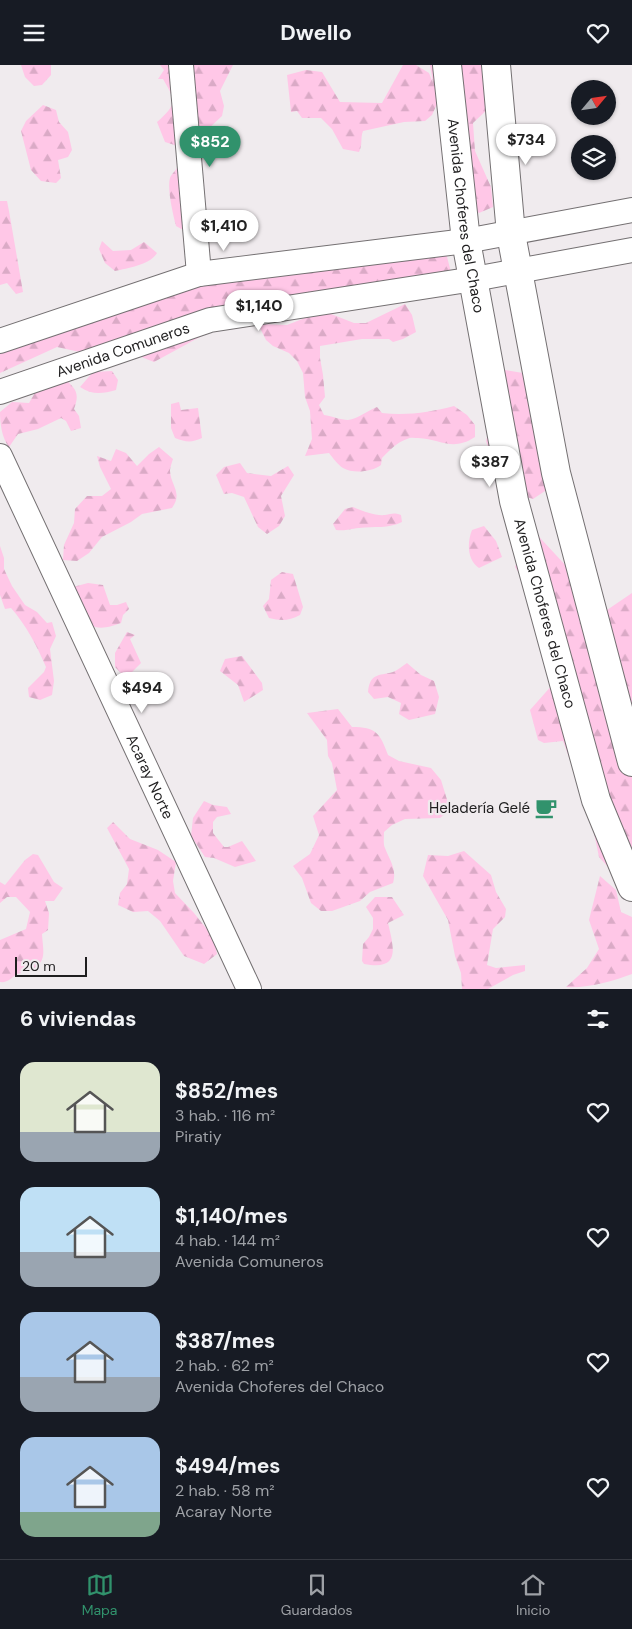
<!DOCTYPE html>
<html lang="es">
<meta charset="utf-8">
<style>
:root{--surface:#171b24;--page:#20242c;--text:#f1f3f6;--muted:#9ea1a6;--line:#363941;--accent:#31926c}
body{margin:0;font-family:"DM Sans",sans-serif;background:var(--page);color:var(--text);height:100vh;display:flex;flex-direction:column;font-size:19px;white-space:nowrap}
*{box-sizing:border-box;margin:0}
p{font-size:16px;color:var(--muted)}
.icon{flex:none;width:28px;height:28px;fill:none;stroke:currentColor;stroke-width:2;stroke-linecap:round;stroke-linejoin:round}
.map{position:relative;height:924px;overflow:hidden}
.panel{display:flex;flex-direction:column;background:var(--surface);flex:1}
.panel>*{flex:none}
.needle{width:32px;rotate:61deg}
.tools{position:absolute;left:571px;top:15px;display:grid;gap:10px}
.tools a{display:grid;place-items:center;width:45px;height:45px;border-radius:50%;background:var(--surface);box-shadow:0 1px 4px #0004;font-size:25px}
.scale{position:absolute;left:15px;bottom:12px;width:72px;box-sizing:border-box;padding-left:5px;border:2px solid #1f1e1f;border-top:0;font-size:14px;line-height:18px;white-space:nowrap;color:#1f1e1f;-webkit-text-stroke:4px #f0ebee;paint-order:stroke}
.price{position:absolute;translate:-50% -42px;padding:0 11px;border-radius:18px;background:#fff;color:#222;font-size:16px;line-height:32px;filter:drop-shadow(0 1px 2px #0008)}
.price::after{content:'';position:absolute;left:50%;top:30px;width:15px;height:11px;margin-left:-8px;background:inherit;clip-path:polygon(0 0,100% 0,50% 100%)}
.price.active{background:var(--accent);color:#fff}
ul{padding:0;list-style:none}
li{display:flex;align-items:center;gap:15px;height:125px;padding:0 20px}
li span{display:grid;place-items:center;flex:none;width:140px;height:100px;border-radius:15px;color:#555}
li>.icon{margin-inline-start:auto}
span .icon{width:60px;height:60px;fill:#fffc;stroke-width:1}
li b{font-size:21px}
h2{display:flex;justify-content:space-between;align-items:center;height:60px;padding:0 20px;font-size:21px}
header{display:flex;justify-content:space-between;align-items:center;height:65px;padding:0 20px;background:var(--surface);font-size:22px;font-weight:700}
.dock{display:flex;justify-content:space-around;align-items:center;height:70px;border-top:1px solid var(--line);background:var(--surface);font-size:14px;color:var(--muted)}
.dock a{display:grid;justify-items:center;gap:2px}
.dock .active{color:var(--accent)}
.map>svg:first-child{display:block}
</style>
<header><svg class="icon" aria-label="menu" viewBox="0 0 24 24"><path d="M4 6h16M4 12h16M4 18h16"/></svg>Dwello<svg class="icon" aria-label="heart" viewBox="0 0 24 24"><path d="M12 20l-8-8c-3-5 5-10 8-4 3-6 11-1 8 4z"/></svg></header>
<div class="map">
<svg width="632" height="924" viewBox="0 0 632 924">
<defs>
<pattern id="forest-firs" width="22" height="20" patternUnits="userSpaceOnUse" patternTransform="scale(1.25)"><rect width="22" height="20" fill="#ffc7e7"/><path d="M5 1l3.5 6h-7zM16 11l3.5 6h-7z" fill="#daaac6"/></pattern>
</defs>
<rect width="100%" height="100%" fill="#f0ebee"/>
<path fill="url(#forest-firs)" d="M21,0H51V10L42,20L34,21L25,12Z
M160,0H233L220,26L224,41L222,51L207,65L202,77L184,83L165,77L157,57C177,39 176,36 163,14H158L164,5Z
M403,0H416L429,8L433,18L430,0H511L506,22L490,42L473,58L475,86L491,122L493,142L479,148L450,129L448,95L437,39L432,50L425,56L404,57L363,66C360,74 363,79 359,87L343,84L332,64L321,53H302L297,46L291,47L287,10L306,5L322,7L340,37L382,38Z
M43,40L56,45L59,57L68,67L72,85L68,92L58,95L61,113L56,118L41,116L31,105L21,66L26,56Z
M177,103L193,104L185,166L176,161C173,149 167,124 170,113C171,110 175,106 177,103Z
M0,136H7L9,146L23,227L16,229L7,218L0,220Z
M102,176L113,186L131,185L144,177L157,188C150,200 128,203 115,206L105,198L99,184Z
M446,188L452,211L231,255L154,297L111,280L89,289L57,282L0,308V276L73,252L81,236L180,203L229,213Z
M405,239L412,250L416,267L403,274L393,277L389,274H362L320,281V293L323,310L325,332L319,340L324,350C332,351 341,355 348,355C358,354 368,345 377,342L382,348C407,351 431,347 454,341L467,350L475,360V372C452,387 441,374 418,373C415,373 410,372 407,374C397,377 389,386 382,393L381,400C372,407 353,409 343,403C338,400 333,393 329,388L305,391L312,374L310,346L305,332L303,308L297,296L289,288L273,281L266,275L258,259L287,260L305,253L317,251L326,247L354,258H366Z
M505,305L529,309L552,406L545,426L533,434L506,426L498,410L486,376L496,339L491,322Z
M112,306L118,315L116,325C102,329 92,330 80,322L93,307Z
M64,313C76,324 80,328 74,344L79,351L81,363L71,366L66,356L61,353L38,364L18,369L9,382C2,373 0,359 0,347L12,337L29,338L36,326L53,322Z
M179,337L181,345L198,343L202,373C191,378 186,377 175,373L171,363V339Z
M159,382L173,394C172,397 170,403 170,406C171,421 183,428 172,443L142,449L131,457L102,472L89,488L77,496L63,495L64,480L74,458L75,444L87,431H102L111,424L100,402L97,391L111,396L116,384L126,388L137,401L149,389Z
M240,398L247,408L271,411L288,401L294,410L281,431L285,451L279,461L267,469L258,462L244,432L232,428L224,429L216,410L224,402Z
M353,442C362,446 375,451 385,450C392,449 393,447 401,450L402,457C388,464 375,461 359,463C349,464 347,466 336,465L333,459L345,444Z
M484,461L496,476L502,492L479,503C467,495 467,477 472,465Z
M530,462L607,545L632,528V826L628,824L599,792L590,749L563,676L544,678L538,675L530,645L561,610L544,548L515,502Z
M0,481L4,493V504L12,521L25,540L37,547L47,558L52,557L56,571L50,584L54,616L52,630L40,635L29,632L28,623L44,607L46,602C37,581 26,560 11,543L5,544L0,530Z
M282,507L293,509L303,542L300,550C289,556 281,556 269,553L263,541L269,534L271,515Z
M88,518L103,520L110,540H117L126,537L129,544L123,550L121,558C106,563 101,565 86,559L73,522Z
M127,567L135,570L130,574L141,598L126,613L115,602V588Z
M242,591L262,618L263,625L244,637L238,620L220,606L225,594Z
M407,598L421,610L434,616L439,632L435,649L409,655L399,649L401,638L388,632L374,634L368,627C370,608 378,611 393,607C398,605 402,601 407,598Z
M338,644L352,662C376,662 380,668 388,690L399,696L431,703L441,715L449,741L445,749L440,753L405,754L392,760L384,767C384,772 383,779 385,783C390,796 397,804 393,818L370,827L360,836L332,846H321L311,838L302,813L293,801L310,789L319,770L313,751L337,725L332,698L328,691L327,675L307,648Z
M204,736L213,740L227,742L231,749L217,752L213,757V768L224,782H228L242,776L256,796L235,802L214,793L205,792L191,771L193,753Z
M113,757L130,774L158,785L176,797L173,816L175,828L194,848L213,872L217,889L204,899L184,891L160,856L148,846L133,847L118,840L120,828L127,819L129,804L107,763Z
M464,786L491,810L496,827L506,844L505,852L493,864L487,900L496,903L525,900V906L513,910L488,924H462L461,908L455,891L448,855L423,811L428,790L448,791Z
M33,789L38,790L54,817L63,823L54,836H45L49,848L48,865L42,869C43,887 48,897 29,906C25,907 21,908 17,909C11,913 8,918 0,917V875L26,864L30,847L16,832H7L0,838V817L5,820L25,795Z
M600,811L616,825L621,847L632,852V909C614,916 585,924 566,922L587,903L599,884L589,855Z
M375,832H392L404,850L388,858C394,883 401,906 364,899L362,896L363,879L369,872L373,864V853L366,842Z"/>
<g fill="none" stroke-linecap="round" stroke-linejoin="round">
<g stroke="#747072" stroke-width="26">
<g id="minor">
<path d="M181,0L199,209"/>
<path d="M0,276L199,209L466,176L632,145"/>
<path id="s1" d="M0,327L210,255L474,214L632,185"/>
<path id="s2" d="M0,391L249,924"/>
</g>
</g>
<g stroke="#747072" stroke-width="30">
<g id="tertiary">
<path id="s3" d="M447,0L466,176L514,436L596,735L632,822"/>
<path d="M496,0L511,169L556,408L632,697"/>
</g>
</g>
<use href="#minor" stroke="#fff" stroke-width="24"/>
<use href="#tertiary" stroke="#fff" stroke-width="28"/>
</g>
<defs>
<g id="cafe-bare" transform="scale(1.725)"><path d="M-5.5-4.5H6V0H3Q3 3.5 0 3.5H-2.5Q-5.5 3.5-5.5 0ZM3-3.2v2h1.7v-2ZM-6 4.5H4V6H-6Z" fill="#31926c" stroke="#f0ebee" stroke-width="2.5" paint-order="stroke"/></g>
</defs>
<g fill-rule="evenodd">
<use href="#cafe-bare" x="546" y="743"/>
</g>
<g text-anchor="middle" dominant-baseline="central" stroke-width="4.5" stroke-linejoin="round" paint-order="stroke">
<g font-size="15" fill="#1f1e1f" stroke="#f0ebee">
<text stroke="none"><textPath href="#s3" startOffset="152">Avenida Choferes del Chaco</textPath></text>
<text stroke="none"><textPath href="#s1" startOffset="130">Avenida Comuneros</textPath></text>
<text stroke="none"><textPath href="#s3" startOffset="558">Avenida Choferes del Chaco</textPath></text>
<text stroke="none"><textPath href="#s2" startOffset="354">Acaray Norte</textPath></text>
</g>
<g font-size="15" fill="#1f1e1f" stroke="#f0ebee" text-anchor="end">
<text x="530" y="743">Heladería Gelé</text>
</g>
</g>
</svg>
<div class="tools">
<a><svg class="needle" viewBox="-14 -14 28 28"><path d="M0-13l5 13h-10z" fill="#e53935"/><path d="M0 13l5-13h-10z" fill="#9ea1a6"/></svg></a>
<a><svg class="icon" aria-label="layers" viewBox="0 0 24 24"><path d="M12 4l9 5-9 5-9-5zM3 14l9 5 9-5"/></svg></a>
</div>
<div class="scale">20 m</div>
<b class="price" style="left:526px;top:101px">$734</b>
<b class="price active" style="left:210px;top:103px">$852</b>
<b class="price" style="left:224px;top:187px">$1,410</b>
<b class="price" style="left:259px;top:267px">$1,140</b>
<b class="price" style="left:490px;top:423px">$387</b>
<b class="price" style="left:142px;top:649px">$494</b>
</div>
<section class="panel">
<h2>6 viviendas<svg class="icon" aria-label="filters" viewBox="0 0 24 24"><path d="M4 7h16M4 17h16"/><circle cx="9" cy="7" r="2"/><circle cx="15" cy="17" r="2"/></svg></h2>
<ul>
<li><span style="background:linear-gradient(#dfe7d0 70%,#9aa5b1 0)"><svg class="icon" aria-label="home" viewBox="0 0 24 24"><path d="M3 11l9-7 9 7M6 9v11h12V9"/></svg></span><div><b>$852/mes</b><p>3 hab. · 116 m²</p><p>Piratiy</p></div><svg class="icon" aria-label="heart" viewBox="0 0 24 24"><path d="M12 20l-8-8c-3-5 5-10 8-4 3-6 11-1 8 4z"/></svg></li>
<li><span style="background:linear-gradient(#bfe0f5 65%,#9aa5b1 0)"><svg class="icon" aria-label="home" viewBox="0 0 24 24"><path d="M3 11l9-7 9 7M6 9v11h12V9"/></svg></span><div><b>$1,140/mes</b><p>4 hab. · 144 m²</p><p>Avenida Comuneros</p></div><svg class="icon" aria-label="heart" viewBox="0 0 24 24"><path d="M12 20l-8-8c-3-5 5-10 8-4 3-6 11-1 8 4z"/></svg></li>
<li><span style="background:linear-gradient(#a9c7e8 65%,#9aa5b1 0)"><svg class="icon" aria-label="home" viewBox="0 0 24 24"><path d="M3 11l9-7 9 7M6 9v11h12V9"/></svg></span><div><b>$387/mes</b><p>2 hab. · 62 m²</p><p>Avenida Choferes del Chaco</p></div><svg class="icon" aria-label="heart" viewBox="0 0 24 24"><path d="M12 20l-8-8c-3-5 5-10 8-4 3-6 11-1 8 4z"/></svg></li>
<li><span style="background:linear-gradient(#a9c7e8 75%,#7fa58c 0)"><svg class="icon" aria-label="home" viewBox="0 0 24 24"><path d="M3 11l9-7 9 7M6 9v11h12V9"/></svg></span><div><b>$494/mes</b><p>2 hab. · 58 m²</p><p>Acaray Norte</p></div><svg class="icon" aria-label="heart" viewBox="0 0 24 24"><path d="M12 20l-8-8c-3-5 5-10 8-4 3-6 11-1 8 4z"/></svg></li>
</ul>
</section>
<nav class="dock">
<a class="active"><svg class="icon" aria-label="map" viewBox="0 0 24 24"><path d="M3 6l6-2 6 2 6-2v14l-6 2-6-2-6 2zM9 4v14M15 6v14"/></svg>Mapa</a>
<a><svg class="icon" aria-label="saved" viewBox="0 0 24 24"><path d="M7 4h10v16l-5-4-5 4z"/></svg>Guardados</a>
<a><svg class="icon" aria-label="home" viewBox="0 0 24 24"><path d="M3 11l9-7 9 7M6 9v11h12V9"/></svg>Inicio</a>
</nav>
